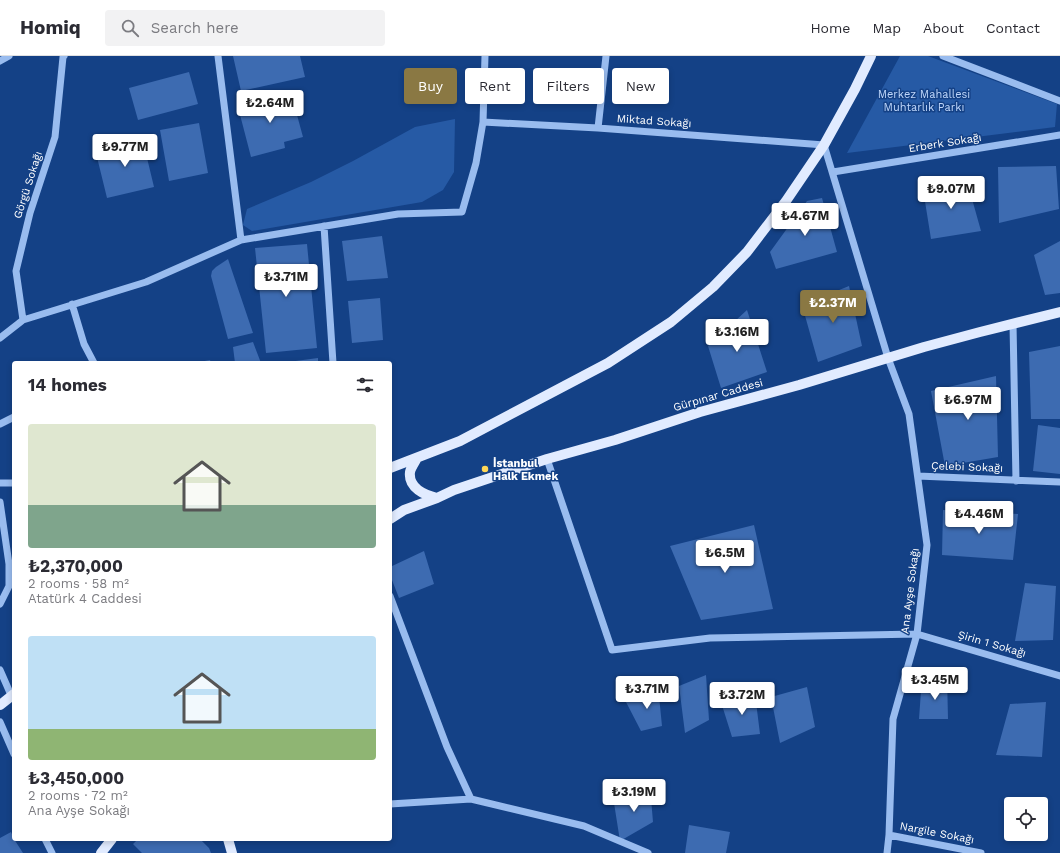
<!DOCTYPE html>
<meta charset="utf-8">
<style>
:root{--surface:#fff;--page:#f2f2f3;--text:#2b2b33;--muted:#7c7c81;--line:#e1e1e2;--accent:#8a7843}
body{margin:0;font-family:"Work Sans",sans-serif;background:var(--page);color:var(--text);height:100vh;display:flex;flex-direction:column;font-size:15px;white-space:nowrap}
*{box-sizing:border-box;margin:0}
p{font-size:13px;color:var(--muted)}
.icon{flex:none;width:22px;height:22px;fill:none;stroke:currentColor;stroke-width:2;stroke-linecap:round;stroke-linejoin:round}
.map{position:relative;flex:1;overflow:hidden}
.drawer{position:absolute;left:12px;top:305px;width:380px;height:480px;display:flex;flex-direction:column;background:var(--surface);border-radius:4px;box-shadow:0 2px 6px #0003}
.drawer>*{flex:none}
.hud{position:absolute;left:404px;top:12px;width:380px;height:36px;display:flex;gap:8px}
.controls{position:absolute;left:1004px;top:741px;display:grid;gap:8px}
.controls a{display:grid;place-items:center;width:44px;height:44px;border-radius:4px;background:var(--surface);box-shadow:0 2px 6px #0003;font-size:20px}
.price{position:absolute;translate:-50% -34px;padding:0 9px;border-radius:4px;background:#fff;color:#222;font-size:13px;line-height:26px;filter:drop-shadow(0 1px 2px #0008)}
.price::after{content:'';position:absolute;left:50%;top:24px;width:12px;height:9px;margin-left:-6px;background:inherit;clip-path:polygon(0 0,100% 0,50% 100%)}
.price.selected{background:var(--accent);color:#fff}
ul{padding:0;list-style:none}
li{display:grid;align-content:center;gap:8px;height:212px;padding:0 16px}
li span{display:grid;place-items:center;height:124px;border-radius:4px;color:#555}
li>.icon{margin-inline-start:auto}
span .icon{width:72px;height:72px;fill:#fffc;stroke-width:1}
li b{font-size:17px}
h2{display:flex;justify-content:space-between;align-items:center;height:48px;padding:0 16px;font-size:17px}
.chip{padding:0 14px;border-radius:4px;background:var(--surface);box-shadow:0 2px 6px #0003;font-size:14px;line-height:36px}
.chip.selected{background:var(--accent);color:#fff}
header{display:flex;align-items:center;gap:24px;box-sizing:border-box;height:56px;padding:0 20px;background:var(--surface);border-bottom:1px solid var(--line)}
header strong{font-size:19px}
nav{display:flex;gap:22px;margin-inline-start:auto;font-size:14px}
.search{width:280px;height:36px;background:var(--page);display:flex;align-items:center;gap:10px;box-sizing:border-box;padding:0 14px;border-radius:4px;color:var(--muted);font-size:15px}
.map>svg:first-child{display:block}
</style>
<header>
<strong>Homiq</strong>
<div class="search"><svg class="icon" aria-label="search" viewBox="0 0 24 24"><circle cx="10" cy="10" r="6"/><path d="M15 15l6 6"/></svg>Search here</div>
<nav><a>Home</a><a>Map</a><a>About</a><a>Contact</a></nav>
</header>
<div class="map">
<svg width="1060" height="797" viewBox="0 0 1060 797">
<rect width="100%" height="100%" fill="#144186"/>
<path fill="#265aa5" d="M900,0H928L1057,48L1055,71L847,97Z
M455,63L454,116L443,134L422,146L252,175L243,169L247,153L311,126L353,105L415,71Z"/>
<path fill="#3d6bb1" d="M233,0H300L305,21L241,35Z
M189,16L198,48L138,64L129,32Z
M291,37L303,81L284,86L285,92L251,101L238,51Z
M199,67L208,117L169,125L160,74Z
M142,81L154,131L107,142L95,93Z
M1056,110L1059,153L999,167L998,111Z
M967,125L981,175L931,183L923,133Z
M822,142L837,196L776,213L770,196L807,145Z
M382,180L388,222L347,225L342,185Z
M1060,185V237L1045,239L1034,199Z
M307,188L317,292L266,297L255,192Z
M228,203L253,277L228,283L211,220L212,215L216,211Z
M849,230L862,290L818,306L802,249Z
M380,242L383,284L352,287L348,245Z
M747,254L767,316L721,332L708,290Z
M253,286L261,307H235L233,291Z
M1060,290V363H1031L1029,296Z
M318,302V307H289L288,306Z
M210,304L211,307H199V306Z
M996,320L998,401L945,410L931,335Z
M1038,369L1060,372V418L1033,415Z
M943,454L1018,458L1013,504L942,499Z
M754,469L773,553L701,564L670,490Z
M424,495L434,528L399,542L390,519V511Z
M1025,527L1056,530L1053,584L1015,585Z
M706,619L709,664L685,677L679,630Z
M947,619L948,663H919L921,635Z
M658,630L662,670L641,675L626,646Z
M807,631L815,671L780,687L771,641Z
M755,638L760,678L732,681L721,646Z
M1046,646L1042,701L996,699L1010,648Z
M650,730L653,766L620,785L614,747Z
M689,769L730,776L726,797H685Z
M11,776L14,783L23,797H0V782Z
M138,783H200L209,792L211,797H142L133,788Z"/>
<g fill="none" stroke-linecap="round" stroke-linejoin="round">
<path stroke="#99bcef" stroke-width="7" d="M218,0L241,184
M943,0L1060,45
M0,5L9,0
M483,66L598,72L824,89L888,302L909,358L927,489L917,578L893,663L889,779L887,797
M598,72L606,0
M833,116L1060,79
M324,170L333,307
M72,248L84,288L94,307
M23,264L16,215L30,157L55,81L63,1L64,0
M1013,268L1016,425
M0,282L23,264L146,226L241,184L398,158L462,156L476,107L483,66L485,0
M0,368L14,361
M547,403L612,594L710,582L917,578L1060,620
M918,420L1060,426
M0,427H14
M0,446L9,508V530L0,548
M390,540L447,691L471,743
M0,614L11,639
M0,666L14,698
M390,748L471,743L584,770L648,797
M889,779L981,797
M45,783L52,797"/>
<path stroke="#e1ebff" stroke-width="10" d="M417,402C415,406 411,411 410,416C408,432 425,439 437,442
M390,412L460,385L608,307L671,266L713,231L747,196L786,145L824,89L855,33L871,0
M390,463L404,454L437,442L454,434L547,403L615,384L700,356L799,329L924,291L980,276L1060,256
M0,649L14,638
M228,783L232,797
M101,797L112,783"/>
</g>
<circle fill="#ffd757" stroke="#144186" stroke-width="1.5" cx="485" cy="413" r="4"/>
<g text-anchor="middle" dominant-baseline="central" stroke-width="3" stroke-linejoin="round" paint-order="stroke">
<g font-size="11" fill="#bfd7fb" stroke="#144186">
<text x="924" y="38">Merkez Mahallesi<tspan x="924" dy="13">Muhtarlık Parkı</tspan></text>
</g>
<g font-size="11" fill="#fff" stroke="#144186">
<text transform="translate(654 65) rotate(4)">Miktad Sokağı</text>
<text transform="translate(945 87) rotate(-9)">Erberk Sokağı</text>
<text transform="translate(28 129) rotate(-72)">Görgü Sokağı</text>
<text transform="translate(718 339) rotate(-16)">Gürpınar Caddesi</text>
<text transform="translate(967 411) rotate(2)">Çelebi Sokağı</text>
<text transform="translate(910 535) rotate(-83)">Ana Ayşe Sokağı</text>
<text transform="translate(992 588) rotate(16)">Şirin 1 Sokağı</text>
<text transform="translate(937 777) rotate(11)">Nargile Sokağı</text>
</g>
<g font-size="11" font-weight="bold" fill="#fff" stroke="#144186" text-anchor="start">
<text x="493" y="407">İstanbul<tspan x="493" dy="13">Halk Ekmek</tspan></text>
</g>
</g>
</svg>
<div class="controls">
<a><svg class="icon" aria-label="locate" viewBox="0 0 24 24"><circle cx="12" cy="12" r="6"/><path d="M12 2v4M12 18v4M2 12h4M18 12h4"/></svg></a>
</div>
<b class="price" style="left:270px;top:68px">₺2.64M</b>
<b class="price" style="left:125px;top:112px">₺9.77M</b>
<b class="price" style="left:951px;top:154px">₺9.07M</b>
<b class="price" style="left:805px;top:181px">₺4.67M</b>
<b class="price" style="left:286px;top:242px">₺3.71M</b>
<b class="price selected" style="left:833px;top:268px">₺2.37M</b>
<b class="price" style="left:737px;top:297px">₺3.16M</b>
<b class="price" style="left:968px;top:365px">₺6.97M</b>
<b class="price" style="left:979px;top:479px">₺4.46M</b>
<b class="price" style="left:725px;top:518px">₺6.5M</b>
<b class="price" style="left:935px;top:645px">₺3.45M</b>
<b class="price" style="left:647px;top:654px">₺3.71M</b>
<b class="price" style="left:742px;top:660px">₺3.72M</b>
<b class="price" style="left:634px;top:757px">₺3.19M</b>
<div class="hud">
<a class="chip selected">Buy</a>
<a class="chip">Rent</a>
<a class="chip">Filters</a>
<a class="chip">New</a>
</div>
<section class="drawer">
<h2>14 homes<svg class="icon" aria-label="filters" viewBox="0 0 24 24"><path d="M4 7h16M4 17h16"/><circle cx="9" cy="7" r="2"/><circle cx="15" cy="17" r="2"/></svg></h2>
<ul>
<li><span style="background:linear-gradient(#dfe7d0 65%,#7fa58c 0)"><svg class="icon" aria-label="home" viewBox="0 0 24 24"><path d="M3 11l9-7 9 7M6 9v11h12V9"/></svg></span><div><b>₺2,370,000</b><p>2 rooms · 58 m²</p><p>Atatürk 4 Caddesi</p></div></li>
<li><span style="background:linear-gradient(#bfe0f5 75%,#8fb573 0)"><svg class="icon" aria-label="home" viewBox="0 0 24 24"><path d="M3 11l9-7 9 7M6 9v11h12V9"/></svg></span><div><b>₺3,450,000</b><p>2 rooms · 72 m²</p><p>Ana Ayşe Sokağı</p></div></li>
</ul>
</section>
</div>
